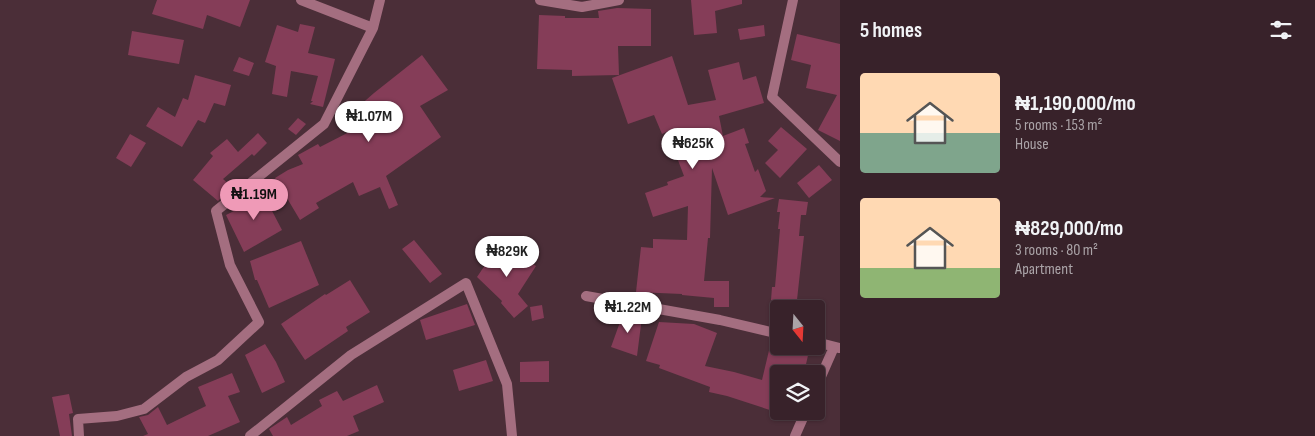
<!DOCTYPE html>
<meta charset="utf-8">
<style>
:root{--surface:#38222a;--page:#432f36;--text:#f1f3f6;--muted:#aba4a8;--line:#523f47;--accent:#ef9ab7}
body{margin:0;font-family:"Sofia Sans Condensed",sans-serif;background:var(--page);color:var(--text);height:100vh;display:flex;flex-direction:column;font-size:19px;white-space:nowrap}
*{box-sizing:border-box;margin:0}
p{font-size:16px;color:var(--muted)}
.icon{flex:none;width:28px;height:28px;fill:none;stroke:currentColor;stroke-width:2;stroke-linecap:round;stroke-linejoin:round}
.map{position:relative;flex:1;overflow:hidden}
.drawer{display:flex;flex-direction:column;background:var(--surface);width:475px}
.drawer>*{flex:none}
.needle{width:32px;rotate:162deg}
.fabs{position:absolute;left:770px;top:300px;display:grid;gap:10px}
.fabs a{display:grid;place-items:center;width:55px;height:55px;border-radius:5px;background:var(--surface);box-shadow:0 1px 4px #0004,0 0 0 1px var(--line);font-size:25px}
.price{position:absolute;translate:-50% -42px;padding:0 11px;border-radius:18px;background:#fff;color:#222;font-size:16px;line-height:32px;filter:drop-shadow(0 1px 2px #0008)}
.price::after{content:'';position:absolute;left:50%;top:30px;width:15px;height:11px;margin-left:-8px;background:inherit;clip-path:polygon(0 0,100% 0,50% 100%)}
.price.selected{background:var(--accent);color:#111}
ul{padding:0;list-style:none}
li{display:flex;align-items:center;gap:15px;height:125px;padding:0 20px}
li span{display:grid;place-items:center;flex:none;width:140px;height:100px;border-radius:5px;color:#555}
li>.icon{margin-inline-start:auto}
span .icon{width:60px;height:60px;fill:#fffc;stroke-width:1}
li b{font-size:21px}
h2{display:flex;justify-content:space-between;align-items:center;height:60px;padding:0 20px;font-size:21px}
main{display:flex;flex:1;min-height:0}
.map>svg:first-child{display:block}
</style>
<main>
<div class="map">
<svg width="840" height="436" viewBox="0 0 840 436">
<rect width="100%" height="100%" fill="#4b2e38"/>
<path fill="#853d58" d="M157,0H250L240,27L207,15L203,29L152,14Z
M691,0H742V4L715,11L717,33L694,35Z
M617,8L651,9V46H618L619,75L572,76V70L537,69L539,15L565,16V18H599L598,11Z
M300,24L315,27L308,53L335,59L323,107L310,104L313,101H311L318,76L291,71L287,97L272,94L276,66L265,62L277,25L298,32Z
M764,25L765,36L740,40L738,29Z
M132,31L184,40L179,64L128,55Z
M797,34L840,44V141L818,130L837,95L806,88L811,65L791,60Z
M422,55L448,90L420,106L441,137L386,176L398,205L389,209L380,187L359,196L353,182L316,203L319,208L300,220L275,178L288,170L303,164L298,155L318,144L320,147L359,127L350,114L374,93Z
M672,56L688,105L716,100L708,70L739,62L743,80L756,76L764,103L719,116L723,136L744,128L749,143L745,144L755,172L758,169L766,191L760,197L775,198L728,215L712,168L710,238H708L704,281H729V307H714V298L682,295V294L636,292L641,247L653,248V239L687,240L688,206L653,217L645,193L668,185L667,182L684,176L676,155L680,153L673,129L662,134L654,115L628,124L612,78Z
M239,57L254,63L249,76L233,71Z
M195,75L231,85L225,106L214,103L205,123L198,120L182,147L146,126L158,107L175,117L183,98L188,100Z
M298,118L306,124L296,135L288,129Z
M781,127L807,149L780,178L765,163L778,150L768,141Z
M258,133L267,143L254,156L252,154L223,179L232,187L218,201L193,180L213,156L210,153L227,139L238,152Z
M130,134L146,143L131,167L116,158Z
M819,165L832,180L809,198L797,183Z
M260,188L282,230L244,252L226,215L250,203L246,196Z
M779,199L808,202L806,215H801L799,236H804L796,309H779L780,301L771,300L772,287H775L780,229H778L780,212H777Z
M414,240L442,274L430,283L402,249Z
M301,241L319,285L269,308L257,280H255L250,261Z
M500,243L536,266L518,294L528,306L514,318L501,303L502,301L477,277Z
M350,280L370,312L346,327L348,331L305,360L281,324L325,294L326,295Z
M467,304L475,325L426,340L420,320Z
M542,305L544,318L532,321L530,307Z
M624,311L642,317L637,356L611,347Z
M659,322L694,324L717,333L705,366L734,372L762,380L771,342L779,344V346H788L809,351L804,373L779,367V413L727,396L709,392L710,387L659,368L660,365L646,361Z
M265,344L276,362L285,382L262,393L245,355Z
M486,360L493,381L459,391L453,370Z
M549,361V382H520V362Z
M232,373L240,392L228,396L240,422L208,436H143L148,434L139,417L148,415L158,407L167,425L206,406L198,387Z
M377,385L384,402L353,416L359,431L347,436H273L269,429L287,417L291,425L322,406L319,400L337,391L343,401Z
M69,394L73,413L69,414L72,436H60L52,397Z"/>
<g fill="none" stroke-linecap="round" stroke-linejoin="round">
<path stroke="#a46e80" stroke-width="10" d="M301,0L373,28
M540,0L582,7L619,0
M793,0L772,97L840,162
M586,296L720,320L779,334
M816,342L839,348
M816,388L834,347
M79,436L78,419L117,416L144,409L186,377L218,360L259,322L230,265L216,211L324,124L373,28L380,0
M250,436L351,355L466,283L507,384L512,436
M795,436L806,411"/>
</g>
</svg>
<div class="fabs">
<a><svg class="needle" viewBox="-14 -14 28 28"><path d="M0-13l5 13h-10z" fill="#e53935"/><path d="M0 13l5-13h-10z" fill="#aba4a8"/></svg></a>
<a><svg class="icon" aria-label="layers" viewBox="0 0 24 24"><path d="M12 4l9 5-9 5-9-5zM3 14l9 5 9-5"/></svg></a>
</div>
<b class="price" style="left:369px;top:143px">₦1.07M</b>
<b class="price" style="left:693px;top:170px">₦625K</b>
<b class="price selected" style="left:254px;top:221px">₦1.19M</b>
<b class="price" style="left:507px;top:278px">₦829K</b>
<b class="price" style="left:628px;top:334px">₦1.22M</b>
</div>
<section class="drawer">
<h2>5 homes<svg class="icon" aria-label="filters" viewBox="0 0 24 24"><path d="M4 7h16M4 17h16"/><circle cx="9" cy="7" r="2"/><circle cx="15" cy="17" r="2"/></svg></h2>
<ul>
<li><span style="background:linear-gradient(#ffd9b3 60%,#7fa58c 0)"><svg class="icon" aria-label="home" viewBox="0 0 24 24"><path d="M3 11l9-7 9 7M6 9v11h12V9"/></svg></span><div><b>₦1,190,000/mo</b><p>5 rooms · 153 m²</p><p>House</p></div></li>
<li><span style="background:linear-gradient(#ffd9b3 70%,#8fb573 0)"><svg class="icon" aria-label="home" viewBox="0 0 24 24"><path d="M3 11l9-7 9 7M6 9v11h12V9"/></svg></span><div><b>₦829,000/mo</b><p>3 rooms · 80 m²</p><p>Apartment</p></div></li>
</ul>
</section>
</main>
